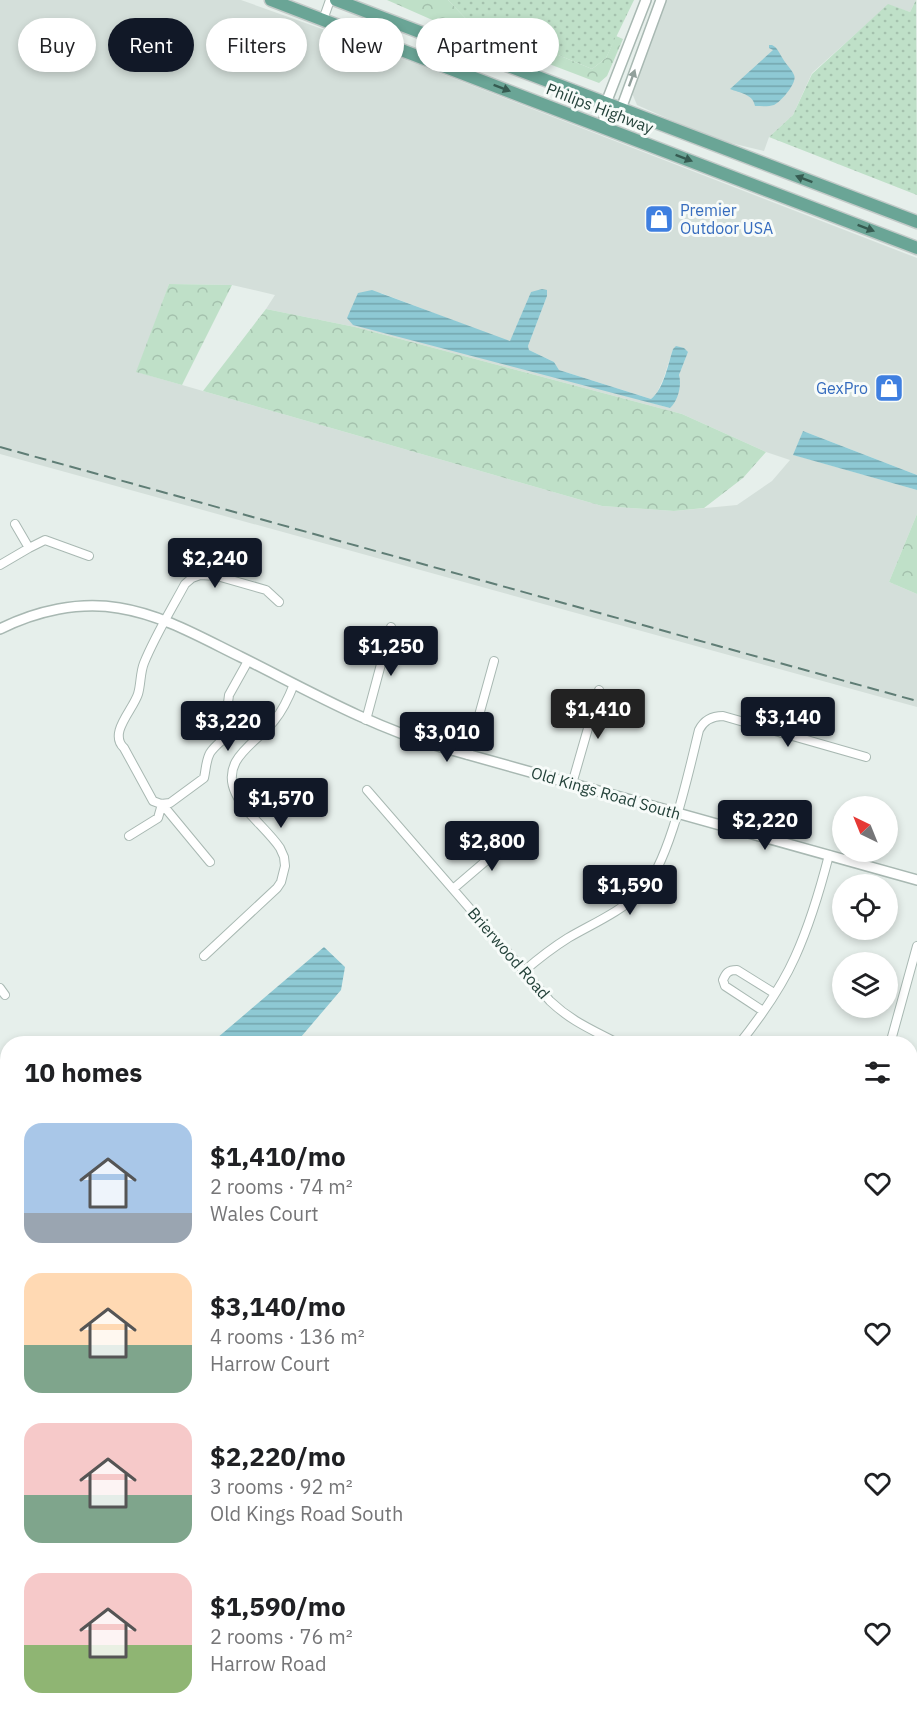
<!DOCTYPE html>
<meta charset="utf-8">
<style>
:root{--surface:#fff;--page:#f2f2f2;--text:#202124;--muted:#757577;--accent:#111827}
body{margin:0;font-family:"IBM Plex Sans",sans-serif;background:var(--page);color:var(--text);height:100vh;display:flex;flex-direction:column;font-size:22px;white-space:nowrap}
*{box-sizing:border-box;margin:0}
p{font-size:20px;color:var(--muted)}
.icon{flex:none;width:33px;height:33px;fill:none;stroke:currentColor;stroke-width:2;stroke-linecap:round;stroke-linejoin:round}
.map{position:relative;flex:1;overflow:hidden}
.side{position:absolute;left:0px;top:1036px;width:918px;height:686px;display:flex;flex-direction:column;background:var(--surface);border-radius:24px 24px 0 0;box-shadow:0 3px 9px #0003}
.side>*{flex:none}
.banner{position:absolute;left:18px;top:18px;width:600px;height:54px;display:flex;gap:12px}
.needle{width:39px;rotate:317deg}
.buttons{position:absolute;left:832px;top:796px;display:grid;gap:12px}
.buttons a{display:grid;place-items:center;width:66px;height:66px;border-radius:50%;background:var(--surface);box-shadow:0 3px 9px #0003;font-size:30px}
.price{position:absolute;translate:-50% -51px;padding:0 14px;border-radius:6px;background:var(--accent);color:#fff;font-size:20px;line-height:39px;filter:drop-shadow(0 2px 3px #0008)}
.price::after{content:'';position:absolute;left:50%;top:36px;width:18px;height:14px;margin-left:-9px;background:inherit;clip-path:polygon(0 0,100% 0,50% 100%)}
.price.on{background:#222;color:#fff}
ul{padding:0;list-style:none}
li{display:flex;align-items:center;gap:18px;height:150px;padding:0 24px}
li span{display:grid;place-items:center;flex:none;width:168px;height:120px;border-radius:18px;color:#555}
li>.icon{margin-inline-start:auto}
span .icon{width:72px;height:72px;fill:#fffc;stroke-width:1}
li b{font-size:26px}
h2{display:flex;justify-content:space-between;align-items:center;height:72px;padding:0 24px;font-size:26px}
.pill{padding:0 21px;border-radius:27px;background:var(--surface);box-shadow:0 3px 9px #0003;font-size:21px;line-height:54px}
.pill.on{background:var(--accent);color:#fff}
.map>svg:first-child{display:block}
</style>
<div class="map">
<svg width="917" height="1721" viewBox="0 0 917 1721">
<defs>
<pattern id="grass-dots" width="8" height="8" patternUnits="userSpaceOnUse" patternTransform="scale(1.5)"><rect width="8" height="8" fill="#bfe0c8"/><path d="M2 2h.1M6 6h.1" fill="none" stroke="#a4c1ad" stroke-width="1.8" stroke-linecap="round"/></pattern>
<pattern id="forest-crowns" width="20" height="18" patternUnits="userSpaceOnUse" patternTransform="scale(1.5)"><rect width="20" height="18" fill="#bfe0c8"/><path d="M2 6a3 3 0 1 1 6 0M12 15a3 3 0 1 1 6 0" fill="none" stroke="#a4c1ad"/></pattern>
<pattern id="park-tufts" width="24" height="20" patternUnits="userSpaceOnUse" patternTransform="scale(1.5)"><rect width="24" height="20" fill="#bfe0c8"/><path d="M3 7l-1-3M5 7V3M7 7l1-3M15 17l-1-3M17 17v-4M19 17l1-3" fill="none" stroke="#a4c1ad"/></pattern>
<pattern id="water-rules" width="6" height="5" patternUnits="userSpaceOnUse" patternTransform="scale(1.5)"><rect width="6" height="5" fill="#8ec9d4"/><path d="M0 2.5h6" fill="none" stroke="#74a5ad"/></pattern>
</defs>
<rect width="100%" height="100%" fill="#e6efeb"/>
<path fill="#d4dfda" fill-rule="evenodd" d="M0,0H241L370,46L917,258V475L803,431L794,455L917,490V514L889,582L917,594V707L0,454ZM169,284L232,285L275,295L266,309L355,327L682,414L766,452L790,460L772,481L737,505L674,511L602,506L137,372ZM531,292L547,296L528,346L529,350L554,362L559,370L651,399L656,395L664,377L673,349L688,352L679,375L670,408L347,318L364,293H381L510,342Z
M667,0H916L910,12L888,5L812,73L793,115L769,137L764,151L714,139L637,105L632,93V88Z"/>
<path fill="url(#grass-dots)" d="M448,0H634L606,58L592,69L522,40L515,51L471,37L474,27Z
M916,0L917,195L769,137L793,115L812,74L888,4L910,12Z"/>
<path fill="url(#forest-crowns)" d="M387,0H448L474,27L471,37Z
M616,36L623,39L607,76L599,83L515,51L522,40L592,69L606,58Z
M169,284L232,285L182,385L136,372Z
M266,309L355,327L682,414L766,452L743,478L704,508L674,511L602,506L203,391Z
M917,514V594L889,582Z"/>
<path fill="url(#park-tufts)" d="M0,1416L8,1424L7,1601L0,1594Z"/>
<path fill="url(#water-rules)" d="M769,45H772C778,48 779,53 783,59C786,64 792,70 794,75C798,82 781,102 774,105C768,107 761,106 755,106C753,94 740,93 730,89L773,50L769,48Z
M542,289L547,290V296L528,346L529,350L554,362L559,370L651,399C664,389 668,364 673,349L676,346L684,348L688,352L679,375C682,385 678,401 670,408L353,325L347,318L358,293L372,290L510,341L531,292Z
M803,431L917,475V490L793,455Z
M324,947L345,967L341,990L295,1044H210Z"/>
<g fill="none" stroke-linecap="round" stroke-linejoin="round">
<path stroke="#8ec9d4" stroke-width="2" d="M0,1558L8,1562
M117,1721L121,1714"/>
<g stroke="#a8b8b2" stroke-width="10">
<path id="minor" d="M323,20L330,0
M15,524L29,548
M0,565L29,548L45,540L89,556
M248,661L229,695L228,703L234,726C229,737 216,743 210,753C206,760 206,769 204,778L170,803L161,804L153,801L124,748C108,733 133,710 138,694C141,684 140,673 144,663C155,636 171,610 185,584L192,578L200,575L217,576L266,590L279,602
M366,720L391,627
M468,755L494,661
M572,784L599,690
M367,790L550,1001C572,1022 593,1030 619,1044
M162,804L210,862
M129,836L158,818L162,804
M453,889L509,841L524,838
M204,956L277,888L281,882L285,866L284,857L280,848C268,830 244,812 236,794C219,759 257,743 274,721C283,710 289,697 294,684
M524,971C538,959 552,948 568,938C592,924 620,912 641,892C669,866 689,770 699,730C704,720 712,716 723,716L866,757
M0,988L5,995
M763,1011L725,986L723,980C726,973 728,970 737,970L774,993
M739,1044C759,1019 782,986 795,957C810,924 820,890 829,855
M890,1044L917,946
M910,1135H917
M910,1230L917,1237
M0,1326L3,1320L8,1316
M0,1339L8,1348
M910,1394L917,1402
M910,1600L917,1608
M0,1656L8,1664
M737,1714L748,1721
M868,1714L880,1721
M0,1721L8,1714
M492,1721L496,1714
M610,1721L614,1714"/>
</g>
<g stroke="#a8b8b2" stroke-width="12">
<path id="tertiary" d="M603,127L621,109L661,0
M603,127L606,103L646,0
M0,629C36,611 79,601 119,608C163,615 202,638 241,657C307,690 370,726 441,747L917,880"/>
</g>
<g stroke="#c2cac8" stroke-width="15">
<path id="primary" d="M271,0L917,248
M336,0L917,222"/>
</g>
<use href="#minor" stroke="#fff" stroke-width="8"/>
<use href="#tertiary" stroke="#fff" stroke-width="9"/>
<use href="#primary" stroke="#6aa596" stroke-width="12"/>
<path stroke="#5f7d75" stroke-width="2" stroke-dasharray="12 6" stroke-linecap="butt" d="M0,447L917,701"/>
</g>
<defs><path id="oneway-solid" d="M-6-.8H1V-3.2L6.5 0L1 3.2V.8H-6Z" transform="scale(1.5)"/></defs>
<use fill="#92a09c" href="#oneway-solid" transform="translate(632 78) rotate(-70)"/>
<g fill="#365b51">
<use href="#oneway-solid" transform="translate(502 88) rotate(21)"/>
<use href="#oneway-solid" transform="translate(684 158) rotate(21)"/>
<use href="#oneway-solid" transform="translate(804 179) rotate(-159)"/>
<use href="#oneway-solid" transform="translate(866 228) rotate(21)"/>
</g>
<defs>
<g id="shop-square" transform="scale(1.5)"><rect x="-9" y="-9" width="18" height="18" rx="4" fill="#3f7fe0" stroke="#f7fbf9"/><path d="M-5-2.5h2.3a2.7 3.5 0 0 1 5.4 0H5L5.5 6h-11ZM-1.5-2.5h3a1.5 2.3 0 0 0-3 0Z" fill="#fff"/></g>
</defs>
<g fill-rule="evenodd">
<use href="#shop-square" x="659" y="219"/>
<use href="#shop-square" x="889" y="388"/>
</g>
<g text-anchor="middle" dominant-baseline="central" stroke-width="6" stroke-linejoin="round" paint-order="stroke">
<g font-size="16" fill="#24423a" stroke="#f7fbf9">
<text transform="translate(600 108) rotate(21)">Philips Highway</text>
<text transform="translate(606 793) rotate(16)">Old Kings Road South</text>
<text transform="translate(509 953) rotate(49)">Brierwood Road</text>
</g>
<g font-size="16" fill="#366cbe" stroke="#f7fbf9" text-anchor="start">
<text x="680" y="210">Premier<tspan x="680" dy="18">Outdoor USA</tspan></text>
<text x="868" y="388" text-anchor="end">GexPro</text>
</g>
</g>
</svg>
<div class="buttons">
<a><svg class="needle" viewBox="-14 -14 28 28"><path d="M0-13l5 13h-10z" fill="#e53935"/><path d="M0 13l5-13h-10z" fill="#757577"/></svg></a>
<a><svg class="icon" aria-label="locate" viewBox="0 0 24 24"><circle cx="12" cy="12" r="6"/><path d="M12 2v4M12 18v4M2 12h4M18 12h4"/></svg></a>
<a><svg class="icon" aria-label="layers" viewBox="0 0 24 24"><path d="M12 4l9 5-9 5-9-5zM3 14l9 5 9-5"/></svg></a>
</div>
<b class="price" style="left:215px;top:589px">$2,240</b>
<b class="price" style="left:391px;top:677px">$1,250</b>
<b class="price on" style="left:598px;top:740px">$1,410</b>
<b class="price" style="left:788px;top:748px">$3,140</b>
<b class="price" style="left:228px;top:752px">$3,220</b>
<b class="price" style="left:447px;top:763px">$3,010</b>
<b class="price" style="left:281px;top:829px">$1,570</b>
<b class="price" style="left:765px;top:851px">$2,220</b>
<b class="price" style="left:492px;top:872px">$2,800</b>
<b class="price" style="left:630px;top:916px">$1,590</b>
<div class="banner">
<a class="pill">Buy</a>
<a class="pill on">Rent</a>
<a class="pill">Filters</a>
<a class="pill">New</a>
<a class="pill">Apartment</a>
</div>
<section class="side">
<h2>10 homes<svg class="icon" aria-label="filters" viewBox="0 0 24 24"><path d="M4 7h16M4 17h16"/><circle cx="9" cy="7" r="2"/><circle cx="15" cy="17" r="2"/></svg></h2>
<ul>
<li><span style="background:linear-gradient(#a9c7e8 75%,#9aa5b1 0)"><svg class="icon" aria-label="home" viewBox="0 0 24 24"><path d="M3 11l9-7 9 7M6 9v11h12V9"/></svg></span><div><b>$1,410/mo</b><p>2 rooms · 74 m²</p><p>Wales Court</p></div><svg class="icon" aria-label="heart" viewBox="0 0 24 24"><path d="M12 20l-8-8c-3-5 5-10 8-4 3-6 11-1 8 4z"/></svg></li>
<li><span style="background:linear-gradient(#ffd9b3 60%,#7fa58c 0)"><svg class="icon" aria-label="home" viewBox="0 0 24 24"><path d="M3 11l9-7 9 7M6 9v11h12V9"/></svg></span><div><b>$3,140/mo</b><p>4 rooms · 136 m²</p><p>Harrow Court</p></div><svg class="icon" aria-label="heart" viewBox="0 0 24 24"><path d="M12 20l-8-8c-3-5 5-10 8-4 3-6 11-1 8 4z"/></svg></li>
<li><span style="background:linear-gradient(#f6c9c9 60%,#7fa58c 0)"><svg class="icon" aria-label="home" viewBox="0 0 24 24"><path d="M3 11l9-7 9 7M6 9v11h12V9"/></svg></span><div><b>$2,220/mo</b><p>3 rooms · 92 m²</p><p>Old Kings Road South</p></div><svg class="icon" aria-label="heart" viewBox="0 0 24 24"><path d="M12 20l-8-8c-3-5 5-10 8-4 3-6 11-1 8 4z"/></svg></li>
<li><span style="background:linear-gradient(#f6c9c9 60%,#8fb573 0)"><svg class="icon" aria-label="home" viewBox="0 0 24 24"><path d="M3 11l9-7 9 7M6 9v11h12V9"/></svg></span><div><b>$1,590/mo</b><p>2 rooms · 76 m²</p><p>Harrow Road</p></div><svg class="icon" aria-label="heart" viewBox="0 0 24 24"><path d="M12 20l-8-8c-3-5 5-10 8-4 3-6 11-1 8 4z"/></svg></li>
</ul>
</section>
</div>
